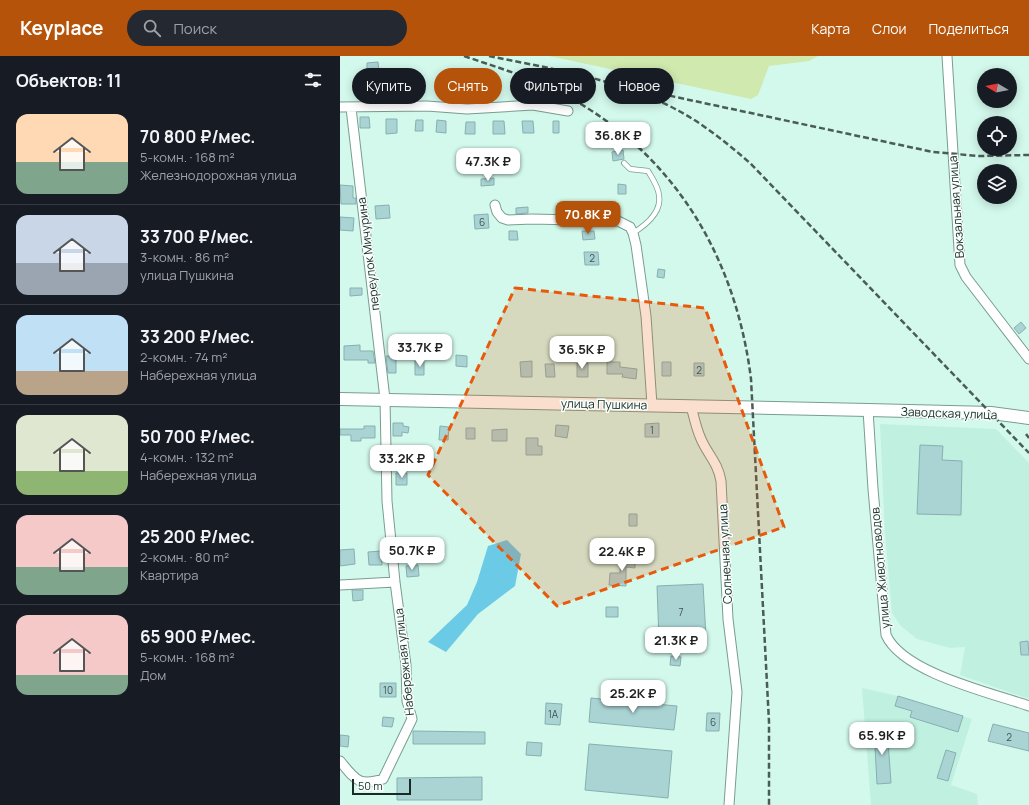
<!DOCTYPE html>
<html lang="ru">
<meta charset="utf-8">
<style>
:root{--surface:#171b24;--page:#242831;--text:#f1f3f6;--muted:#9ea1a6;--line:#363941;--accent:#b45309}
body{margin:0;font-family:Manrope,sans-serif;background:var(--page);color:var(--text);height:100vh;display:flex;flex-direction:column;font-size:15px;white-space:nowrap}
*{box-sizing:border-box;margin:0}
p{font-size:13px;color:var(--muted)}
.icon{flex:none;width:22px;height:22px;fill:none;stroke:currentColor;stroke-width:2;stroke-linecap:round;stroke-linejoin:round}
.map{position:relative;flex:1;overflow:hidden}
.details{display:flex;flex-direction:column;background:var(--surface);width:340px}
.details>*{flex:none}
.hud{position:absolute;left:12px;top:12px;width:380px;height:36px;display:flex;gap:8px}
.needle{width:26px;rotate:280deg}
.controls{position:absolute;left:637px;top:12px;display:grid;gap:8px}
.controls a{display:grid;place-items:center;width:40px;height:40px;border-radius:50%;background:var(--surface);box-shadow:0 2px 10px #0003;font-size:20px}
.scale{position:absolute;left:12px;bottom:10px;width:59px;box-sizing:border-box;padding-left:4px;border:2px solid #1c2a26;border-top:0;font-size:11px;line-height:14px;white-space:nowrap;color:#1c2a26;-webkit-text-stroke:3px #f7fffc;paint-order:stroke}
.price{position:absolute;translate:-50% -34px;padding:0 9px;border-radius:8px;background:#fff;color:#222;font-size:13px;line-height:26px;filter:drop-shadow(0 1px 2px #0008)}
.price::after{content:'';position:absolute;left:50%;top:24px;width:12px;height:9px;margin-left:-6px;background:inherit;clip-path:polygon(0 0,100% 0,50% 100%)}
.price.selected{background:var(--accent);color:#fff}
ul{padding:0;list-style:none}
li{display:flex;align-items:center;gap:12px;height:100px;padding:0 16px}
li+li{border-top:1px solid var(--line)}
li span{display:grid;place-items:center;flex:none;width:112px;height:80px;border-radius:12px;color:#555}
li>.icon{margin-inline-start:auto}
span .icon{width:48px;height:48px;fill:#fffc;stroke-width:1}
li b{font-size:17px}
h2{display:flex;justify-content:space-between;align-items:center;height:48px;padding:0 16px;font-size:17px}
.chip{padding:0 14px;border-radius:18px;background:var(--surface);box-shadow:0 2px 10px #0003;font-size:14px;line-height:36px}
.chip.selected{background:var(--accent);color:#fff}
header{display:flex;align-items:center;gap:24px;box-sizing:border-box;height:56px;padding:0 20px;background:var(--accent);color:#fff}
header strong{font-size:19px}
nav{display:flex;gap:22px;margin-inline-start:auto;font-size:14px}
.search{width:280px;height:36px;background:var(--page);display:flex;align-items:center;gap:10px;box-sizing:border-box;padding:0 14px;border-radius:22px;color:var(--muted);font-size:15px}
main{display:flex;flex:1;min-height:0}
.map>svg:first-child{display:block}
</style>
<header>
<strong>Keyplace</strong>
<div class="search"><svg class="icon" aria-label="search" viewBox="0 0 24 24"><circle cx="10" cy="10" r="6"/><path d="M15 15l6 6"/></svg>Поиск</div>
<nav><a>Карта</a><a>Слои</a><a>Поделиться</a></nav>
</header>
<main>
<section class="details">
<h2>Объектов: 11<svg class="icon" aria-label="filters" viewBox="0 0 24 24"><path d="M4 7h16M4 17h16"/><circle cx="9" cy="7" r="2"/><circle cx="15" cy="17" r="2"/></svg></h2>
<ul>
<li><span style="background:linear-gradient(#ffd9b3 60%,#7fa58c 0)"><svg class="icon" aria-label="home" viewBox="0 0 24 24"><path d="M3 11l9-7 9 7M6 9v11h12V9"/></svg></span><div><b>70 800 ₽/мес.</b><p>5-комн. · 168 m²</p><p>Железнодорожная улица</p></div></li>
<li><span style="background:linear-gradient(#c9d6e8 60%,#9aa5b1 0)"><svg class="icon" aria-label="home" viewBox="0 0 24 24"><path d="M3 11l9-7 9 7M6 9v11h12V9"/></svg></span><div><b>33 700 ₽/мес.</b><p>3-комн. · 86 m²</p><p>улица Пушкина</p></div></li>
<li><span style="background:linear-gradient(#bfe0f5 70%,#b9a48a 0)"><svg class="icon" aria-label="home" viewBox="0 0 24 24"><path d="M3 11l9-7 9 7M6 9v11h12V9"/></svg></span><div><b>33 200 ₽/мес.</b><p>2-комн. · 74 m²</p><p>Набережная улица</p></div></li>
<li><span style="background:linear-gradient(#dfe7d0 70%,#8fb573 0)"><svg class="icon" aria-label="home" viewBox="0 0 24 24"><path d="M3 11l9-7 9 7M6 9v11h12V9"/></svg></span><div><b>50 700 ₽/мес.</b><p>4-комн. · 132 m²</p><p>Набережная улица</p></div></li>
<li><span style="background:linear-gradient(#f6c9c9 65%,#7fa58c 0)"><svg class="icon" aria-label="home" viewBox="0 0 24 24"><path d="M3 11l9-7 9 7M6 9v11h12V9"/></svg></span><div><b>25 200 ₽/мес.</b><p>2-комн. · 80 m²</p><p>Квартира</p></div></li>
<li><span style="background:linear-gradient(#f6c9c9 75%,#7fa58c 0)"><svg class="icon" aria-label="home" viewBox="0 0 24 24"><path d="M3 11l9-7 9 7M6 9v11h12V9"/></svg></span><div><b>65 900 ₽/мес.</b><p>5-комн. · 168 m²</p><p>Дом</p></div></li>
</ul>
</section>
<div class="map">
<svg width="689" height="749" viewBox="0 0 689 749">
<rect width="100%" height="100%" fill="#d3f9ec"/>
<path fill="#c0f0e0" d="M540,368L656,373L689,407V643L620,619L625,591L610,592L577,583L561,570L552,557L545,478Z
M522,632L558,640L632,663L611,729L637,738L638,749H531Z"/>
<path fill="#d0e9af" d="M209,0H478L469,5L429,10L418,39L411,43Z"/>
<path fill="#6bcae6" d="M167,484L181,498L175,530L138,558L106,596L88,586L127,549L137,526L148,490Z"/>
<path fill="#aad4d4" stroke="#87afaf" d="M38,6L39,15L27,16V7Z
M104,24L128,27L127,38L104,37Z
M151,27H157V38H151Z
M72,29H84L85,37H72Z
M20,61H29L30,72H20Z
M46,63H57V77L46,78Z
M76,64H83V75H75Z
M97,64L106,65V77L96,76Z
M153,65H164L165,78H153Z
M182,65H193L194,77H183Z
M213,65H219V77H213Z
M126,66H135V78H125Z
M283,94L284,103L273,105L272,96Z
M154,122V129L141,130V123Z
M278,128L286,129V138H278Z
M0,129L13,130V142H16V148H1Z
M49,149L50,162L36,163L35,150Z
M235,149H244L245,157L235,158Z
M271,149H278V159H271Z
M188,151V157L176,158V152Z
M148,158L149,172L135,173L134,159Z
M0,161L14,162L13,175L0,174Z
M169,175H177L178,184H169Z
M242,175H254L255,183L243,184Z
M244,196H258L259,209H245Z
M318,213L325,214L324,222L317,221Z
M10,232H22V239L10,240Z
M681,266L686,272L679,278L674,272Z
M20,289V295H33L35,307H28V304H4V290Z
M116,299L127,300V311L116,310Z
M46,300H56V317H48Z
M75,305H84V319H75Z
M192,305V321H181L180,306Z
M267,306H280V311L297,313L296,323L282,321L283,318H267Z
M322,306H331V320H322Z
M237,307H248V321H237Z
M354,307H364V320H354Z
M205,308H214L215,321H206Z
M53,367H63V370L69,371L68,377L62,376V380H53Z
M319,367V381H305V368Z
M216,369L229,370L227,382L215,380Z
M24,370H35V382H21V385H11V379H0V373H24Z
M100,370L109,371L108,384H99Z
M126,372H135V383H126Z
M167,373V385H152V374Z
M186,382H198V390H202V399H186Z
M580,389L603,390L602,404L622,405L621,459L577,458Z
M56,417H67V429H56Z
M289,458H297V470H289Z
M269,488L278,489V500H269Z
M14,493L15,508L0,510V494Z
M41,495L42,509H29L28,496Z
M281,501L295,502V512L286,511V530L269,529L270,517H280Z
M78,509L79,520L67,521L66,510Z
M363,528L366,581L319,584L317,530Z
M12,534H23V544L13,545Z
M266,551H278V561H266Z
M688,585L689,599H681L680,586Z
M331,600L341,601L340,610L330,609Z
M40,627H56V641H40Z
M558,640L623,660L618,676L570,661L572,655L555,650Z
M251,642L337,650L334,674L249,666Z
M206,647L222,648L220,669L205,668Z
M367,657H380L379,675H366Z
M43,661L54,662L52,671L42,670Z
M653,668L689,677V695L648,685Z
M547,671L551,727L537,728L534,672Z
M73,675L145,676V688H73Z
M0,679L9,680L8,691L0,690Z
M187,686L202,687L201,700L186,699Z
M249,688L332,695L328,742L245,734Z
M606,694L616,697L608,725L597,722Z
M142,721V744H57V722Z"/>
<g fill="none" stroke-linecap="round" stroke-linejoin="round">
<g stroke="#799d91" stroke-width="6">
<path id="service" d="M284,107L290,113L308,115C312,122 318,130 319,139C322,156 306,169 293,177"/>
</g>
<g stroke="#799d91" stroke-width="11">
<path id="minor" d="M607,0L620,209L626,221L689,303
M0,51L87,50L127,53L193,49L228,55
M155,149L157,156L162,162L168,164L192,163L278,165L290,171L293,177L296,189L306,260L312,349
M351,350C354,361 356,372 361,383C368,399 378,407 381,425L388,563L397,636L389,749
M528,354L533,433L546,579C563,617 652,637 689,650
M0,529L55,526
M0,705C15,723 18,731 43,723L72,663L67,645L66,609L55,526L47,445L45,343L11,52"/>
</g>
<g stroke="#799d91" stroke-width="14">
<path id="secondary" d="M0,343L528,354L651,357L689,362"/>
</g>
<use href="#service" stroke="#fff" stroke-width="4.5"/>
<use href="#minor" stroke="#fff" stroke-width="9"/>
<use href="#secondary" stroke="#fff" stroke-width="12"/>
<path stroke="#495c56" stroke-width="2.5" stroke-dasharray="6 3" stroke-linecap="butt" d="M124,0C159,12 193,22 225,39C335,98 396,202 411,323L429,666V749
M149,0C212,13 281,23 339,55C365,69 388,88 410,107L689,397
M303,34L593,96L639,100L689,99
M686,378L689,382"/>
</g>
<path fill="#e8590c" fill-opacity="0.2" stroke="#e8590c" stroke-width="3" stroke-dasharray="8 5" stroke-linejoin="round" d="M175,232L365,252L444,471L217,550L88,419Z"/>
<g text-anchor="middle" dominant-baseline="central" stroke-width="3" stroke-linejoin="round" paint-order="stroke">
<g font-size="10" fill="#405452">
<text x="142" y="166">6</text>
<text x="252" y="202">2</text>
<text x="359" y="314">2</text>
<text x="312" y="374">1</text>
<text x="341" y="556">7</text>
<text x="48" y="634">10</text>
<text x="213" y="658">1А</text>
<text x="373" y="666">6</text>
<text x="669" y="681">2</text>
</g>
<g font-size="12" fill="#1c2a26" stroke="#f7fffc">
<text transform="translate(616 151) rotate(-94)">Вокзальная улица</text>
<text transform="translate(28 198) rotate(-97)">переулок Мичурина</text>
<text transform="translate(264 348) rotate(1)">улица Пушкина</text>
<text transform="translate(609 357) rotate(2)">Заводская улица</text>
<text transform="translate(385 498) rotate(-93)">Солнечная улица</text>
<text transform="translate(540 512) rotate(-95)">улица Животноводов</text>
<text transform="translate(64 606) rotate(-96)">Набережная улица</text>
</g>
</g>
</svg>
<div class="controls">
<a><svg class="needle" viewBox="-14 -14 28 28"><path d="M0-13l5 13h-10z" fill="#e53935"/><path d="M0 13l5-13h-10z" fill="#9ea1a6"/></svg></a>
<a><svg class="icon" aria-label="locate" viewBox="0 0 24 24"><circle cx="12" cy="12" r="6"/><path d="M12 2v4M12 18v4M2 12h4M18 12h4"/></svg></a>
<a><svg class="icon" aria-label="layers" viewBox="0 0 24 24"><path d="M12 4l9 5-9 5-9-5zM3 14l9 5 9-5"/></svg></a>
</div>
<div class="scale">50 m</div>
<b class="price" style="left:278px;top:100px">36.8K ₽</b>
<b class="price" style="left:148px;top:126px">47.3K ₽</b>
<b class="price selected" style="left:248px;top:179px">70.8K ₽</b>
<b class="price" style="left:80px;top:312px">33.7K ₽</b>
<b class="price" style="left:242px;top:314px">36.5K ₽</b>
<b class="price" style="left:62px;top:423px">33.2K ₽</b>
<b class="price" style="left:72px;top:515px">50.7K ₽</b>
<b class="price" style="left:282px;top:516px">22.4K ₽</b>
<b class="price" style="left:336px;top:605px">21.3K ₽</b>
<b class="price" style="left:293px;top:658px">25.2K ₽</b>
<b class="price" style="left:542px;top:700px">65.9K ₽</b>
<div class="hud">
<a class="chip">Купить</a>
<a class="chip selected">Снять</a>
<a class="chip">Фильтры</a>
<a class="chip">Новое</a>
</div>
</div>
</main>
